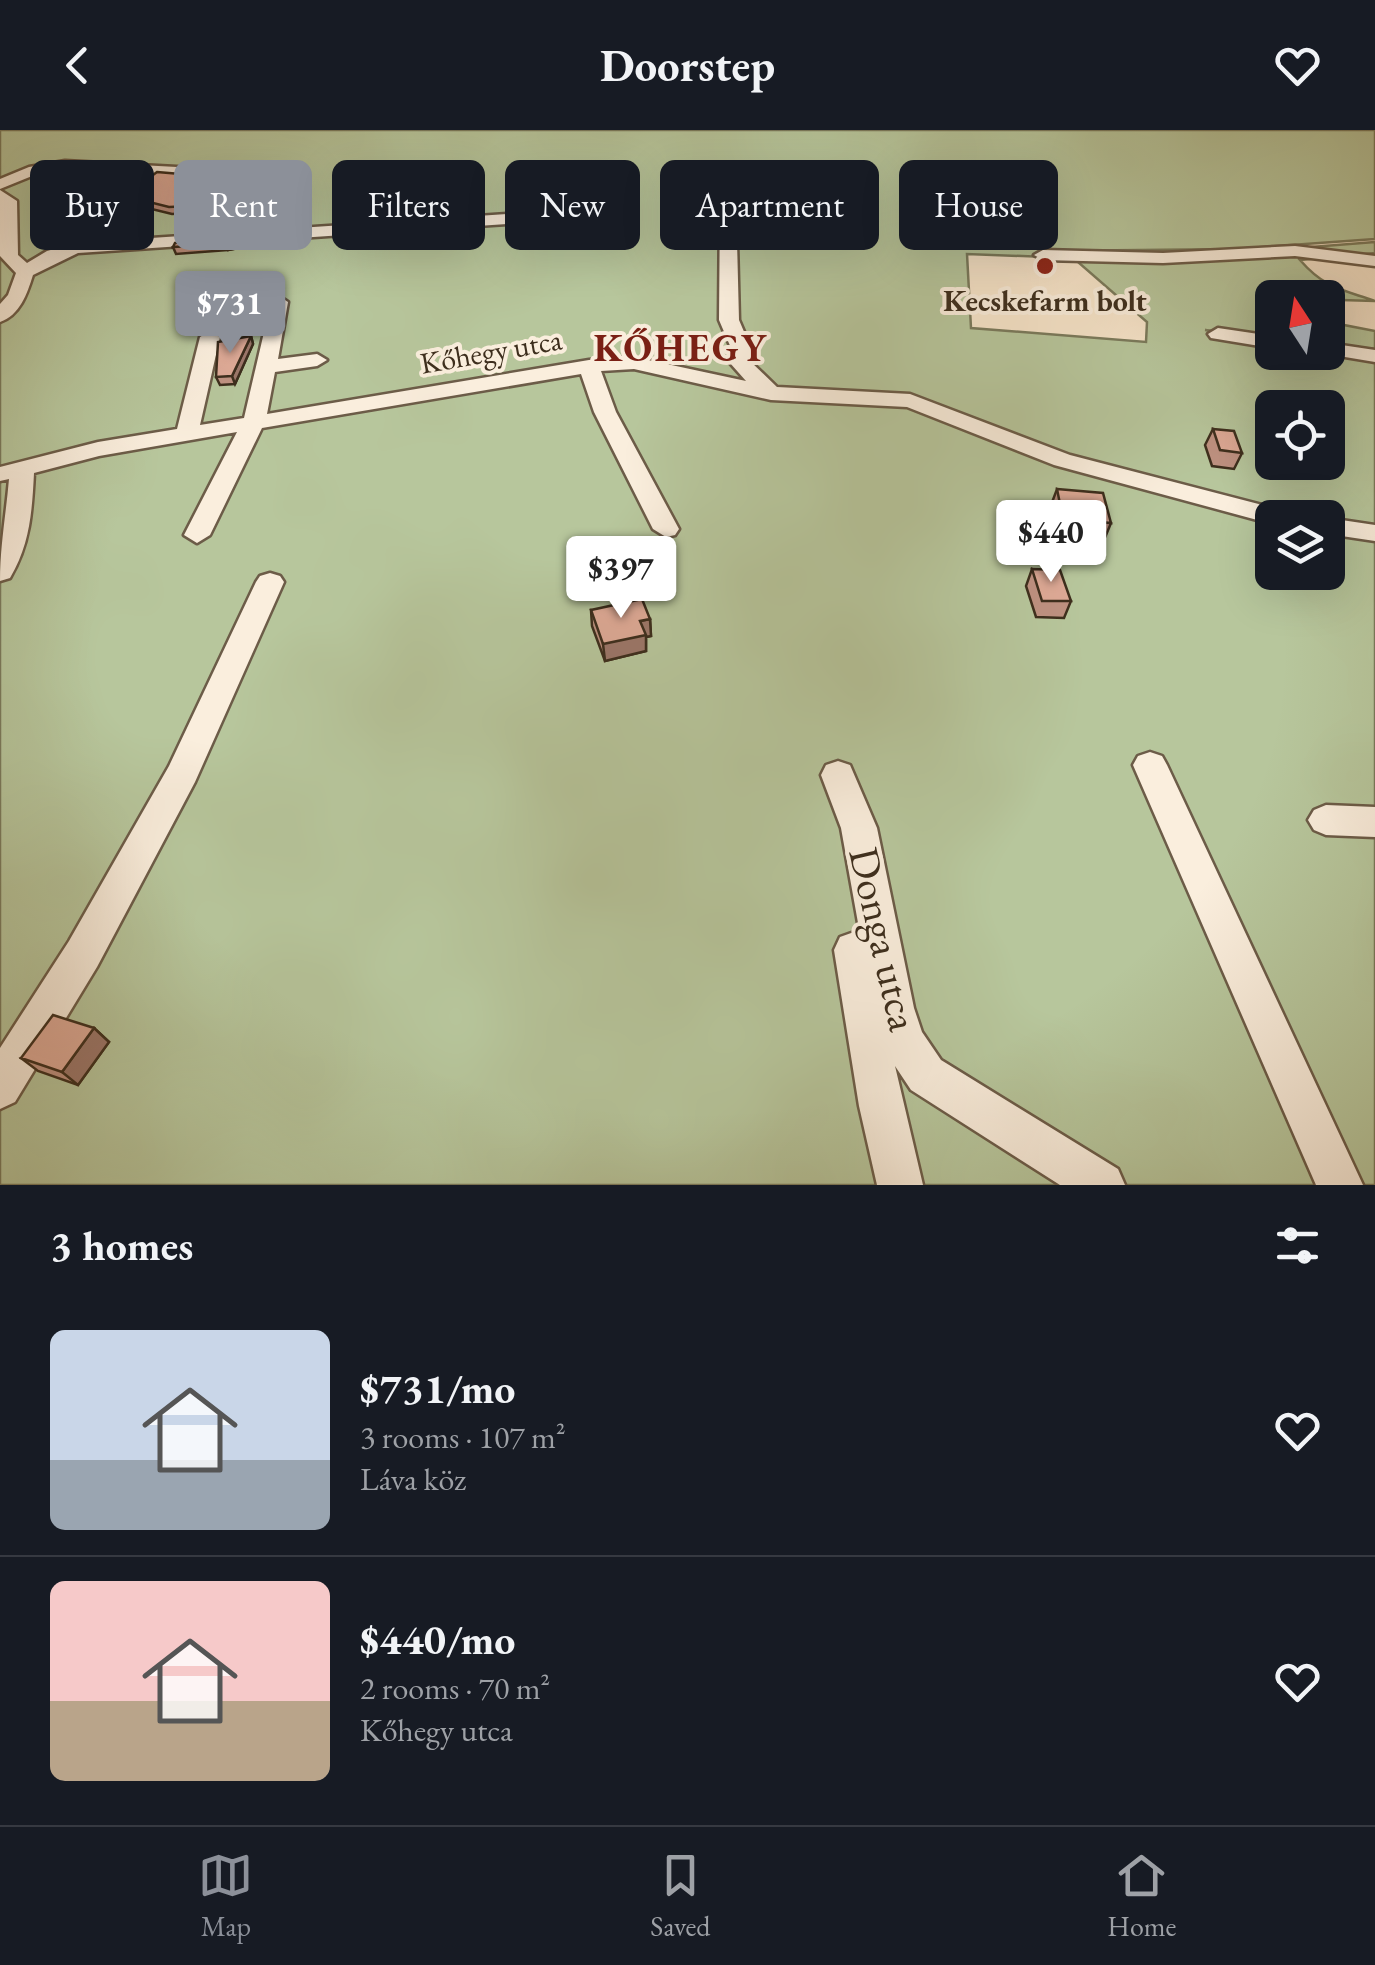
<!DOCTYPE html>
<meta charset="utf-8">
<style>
:root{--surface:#171b24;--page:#20242c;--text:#f1f3f6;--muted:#9ea1a6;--line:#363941;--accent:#8c9099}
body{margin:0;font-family:"EB Garamond",serif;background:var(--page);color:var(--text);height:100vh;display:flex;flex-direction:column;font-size:38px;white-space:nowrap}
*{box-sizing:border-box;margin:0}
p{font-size:32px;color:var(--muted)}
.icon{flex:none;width:55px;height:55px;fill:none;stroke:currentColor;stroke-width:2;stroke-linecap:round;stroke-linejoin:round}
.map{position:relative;height:1055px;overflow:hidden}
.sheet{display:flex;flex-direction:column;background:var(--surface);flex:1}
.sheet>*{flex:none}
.guide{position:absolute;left:30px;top:30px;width:1315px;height:90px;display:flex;gap:20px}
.needle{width:65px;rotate:348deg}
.controls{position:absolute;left:1255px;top:150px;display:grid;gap:20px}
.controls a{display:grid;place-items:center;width:90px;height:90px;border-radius:15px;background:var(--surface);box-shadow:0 10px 40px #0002;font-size:50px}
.price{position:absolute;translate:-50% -85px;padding:0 22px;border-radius:10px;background:#fff;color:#222;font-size:32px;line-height:65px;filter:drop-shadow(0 2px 5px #0008)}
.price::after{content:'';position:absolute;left:50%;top:60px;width:30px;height:22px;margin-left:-15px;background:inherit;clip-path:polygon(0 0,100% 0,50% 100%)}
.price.active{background:var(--accent);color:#fff}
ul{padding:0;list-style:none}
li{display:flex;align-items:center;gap:30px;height:250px;padding:0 50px}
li+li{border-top:2px solid var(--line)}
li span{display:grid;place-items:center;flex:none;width:280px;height:200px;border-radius:15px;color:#555}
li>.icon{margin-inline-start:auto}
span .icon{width:120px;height:120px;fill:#fffc;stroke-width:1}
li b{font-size:42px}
h2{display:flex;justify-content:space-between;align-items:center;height:120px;padding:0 50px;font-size:42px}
.tag{padding:0 35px;border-radius:15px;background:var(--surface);box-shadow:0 10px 40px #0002;font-size:35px;line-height:90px}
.tag.active{background:var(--accent);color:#fff}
header{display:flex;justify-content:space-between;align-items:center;height:130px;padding:0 50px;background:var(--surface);font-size:45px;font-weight:700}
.menu{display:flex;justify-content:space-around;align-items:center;height:140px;border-top:2px solid var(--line);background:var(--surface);font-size:28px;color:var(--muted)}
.menu a{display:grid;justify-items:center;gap:5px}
.menu .active{color:var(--accent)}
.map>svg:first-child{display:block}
</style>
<header><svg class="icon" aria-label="back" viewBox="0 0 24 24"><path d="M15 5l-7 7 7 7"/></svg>Doorstep<svg class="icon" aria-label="heart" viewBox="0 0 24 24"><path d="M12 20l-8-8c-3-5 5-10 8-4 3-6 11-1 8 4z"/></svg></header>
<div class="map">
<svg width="1375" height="1055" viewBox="0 0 1375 1055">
<rect width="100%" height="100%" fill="#f7e5cb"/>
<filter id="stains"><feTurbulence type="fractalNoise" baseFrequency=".002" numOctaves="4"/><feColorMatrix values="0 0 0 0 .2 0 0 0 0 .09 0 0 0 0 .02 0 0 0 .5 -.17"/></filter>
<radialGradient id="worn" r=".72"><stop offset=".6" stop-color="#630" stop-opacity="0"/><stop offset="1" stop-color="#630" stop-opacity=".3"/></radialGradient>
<path fill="#b7c69c" stroke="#7a7a5c" stroke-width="2.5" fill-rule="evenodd" d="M0,0H1375V109L1235,119L1045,121L1046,127L967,124L971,198L1146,212L1147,192L1071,126L1246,122L1375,112V123L1300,130C1325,159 1344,160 1375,171L1272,168V207L1205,200L1272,211V222H1328V218L1375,224V1055H0ZM1272,278H1328V332H1272ZM1272,388H1328V442H1272Z
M1328,178L1339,194L1375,201V219L1328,214Z"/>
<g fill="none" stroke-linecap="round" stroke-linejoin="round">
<g stroke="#6c5c48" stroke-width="5">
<path id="minor" d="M65,31L290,43L298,48L290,53L65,39L37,44L0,59V49L29,37Z
M0,60L17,71L18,125L27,133L47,121L76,113L507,84L515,89L507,94L78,123L33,145C27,164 20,185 0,192V174L8,165L16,143L0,126Z
M728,66L736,71L739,190L751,218V232L777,257L910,264L1070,325L1289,382L1292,388H1272V394L1054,335L907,277L771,270L634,239L601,241L616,282L679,399L675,405L666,407L653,399L594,282L581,244L262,298L210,405L197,413L184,405L237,302L99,326L34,343C32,382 30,414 10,448L0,451C0,416 6,384 9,349L0,351V337L98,312L177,299L200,207L210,201L220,207L200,295L244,288L272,168L279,166L288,172L278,229L317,224L327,230L317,236L275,242L267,284L589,230L634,227L746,251L730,233L731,218L719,190L720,71Z
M1295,116L1375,126V136L1295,126L1163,133L1043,130L1034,125L1043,120L1163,123Z
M1218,198L1272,206V218L1211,208L1208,204Z
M1328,213L1375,220V232L1321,223L1328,222Z
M1328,388L1375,395V411L1328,404Z
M270,443L280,446L284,452L195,652L97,837L15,972L0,979V918L69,811L169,636L256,452L260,446Z
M1150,622L1162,626L1167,635L1363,1055H1316L1133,635L1138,626Z
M838,631L850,635L877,698L914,878L922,902L941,930L1118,1039L1125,1055H1060L911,960L895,936L923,1055H877L859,976L834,820L840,807L854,802L860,804L841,698L821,645L826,635Z
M1326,675L1375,677V707L1326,705L1314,700L1308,690L1314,680Z"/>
</g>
<use href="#minor" fill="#faeedd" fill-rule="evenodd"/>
</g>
<path fill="#be9181" stroke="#3d2e1d" stroke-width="2.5" d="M254,56L236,75L271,74L273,81L264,97L188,102L185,95L194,92V87H189L188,83L172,84L127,73L125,66Z
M252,108L255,115L228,120L176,124L173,117Z
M251,206L253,214L235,254L220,255L216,247Z
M1213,299L1242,323L1234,339L1212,336L1205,315Z
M1057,359L1111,393L1104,410L1071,407L1069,396L1055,395L1051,375Z
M1032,439L1071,471L1064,488L1036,487L1026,456Z
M591,480L650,489L651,506L646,507V521L605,531L592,496Z
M94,898L109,912L78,955L38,941L21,928Z"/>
<path fill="#9b7669" stroke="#3d2e1d" stroke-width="2.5" d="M252,50L254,56L230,82L227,76Z
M271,74L273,81L264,97L262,90Z
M252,108L255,115L228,120L226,113Z
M251,206L253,214L235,254L232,246Z
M650,489L651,506L646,507V521L605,531L603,514L640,491Z
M94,898L109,912L78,955L62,942Z"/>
<path fill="#dda996" stroke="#3d2e1d" stroke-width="2.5" d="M157,42L252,50L227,76L271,74L262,90L185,95L194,92L195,80H187L190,76L169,77L125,66Z
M252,108L226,113L173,117L175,113Z
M251,206L232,246L216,247L218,212Z
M1213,299L1234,301L1242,323L1220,320Z
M1057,359L1103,363L1111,393L1078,390L1075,380L1061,379Z
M1032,439L1060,440L1071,471H1042Z
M642,469L650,489L640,491L646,505L603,514L591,480Z
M53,885L94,898L62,942L21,928Z"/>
<circle fill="#8f2418" stroke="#faeedd" stroke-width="4" cx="1045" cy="136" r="10"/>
<g text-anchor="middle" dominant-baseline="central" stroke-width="8" stroke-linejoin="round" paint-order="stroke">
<g font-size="30" font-weight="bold" fill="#3d2e1d" stroke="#faeedd">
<text x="1045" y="170">Kecskefarm bolt</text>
</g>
<g font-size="30" fill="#3d2e1d" stroke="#faeedd">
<text transform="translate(491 221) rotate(-10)">Kőhegy utca</text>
</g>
<g font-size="38" font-weight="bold" letter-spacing="2.5" fill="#7a1f14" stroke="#faeedd">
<text x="681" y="217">KŐHEGY</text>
</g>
<g font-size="42" fill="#3d2e1d" stroke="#faeedd">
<text transform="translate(884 809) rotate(77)">Donga utca</text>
</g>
</g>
<rect width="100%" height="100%" filter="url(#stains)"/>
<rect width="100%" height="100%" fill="url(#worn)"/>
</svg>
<div class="controls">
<a><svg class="needle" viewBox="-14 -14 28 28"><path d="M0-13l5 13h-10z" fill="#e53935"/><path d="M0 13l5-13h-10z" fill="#9ea1a6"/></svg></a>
<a><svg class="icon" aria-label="locate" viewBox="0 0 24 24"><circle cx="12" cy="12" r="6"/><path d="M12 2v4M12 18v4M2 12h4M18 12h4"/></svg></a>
<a><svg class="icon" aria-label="layers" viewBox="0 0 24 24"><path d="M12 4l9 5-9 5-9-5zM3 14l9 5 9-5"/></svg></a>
</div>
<b class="price active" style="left:230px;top:226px">$731</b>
<b class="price" style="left:1051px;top:455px">$440</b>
<b class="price" style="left:621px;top:491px">$397</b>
<div class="guide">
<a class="tag">Buy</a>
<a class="tag active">Rent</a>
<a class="tag">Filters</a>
<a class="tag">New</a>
<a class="tag">Apartment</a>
<a class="tag">House</a>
</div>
</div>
<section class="sheet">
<h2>3 homes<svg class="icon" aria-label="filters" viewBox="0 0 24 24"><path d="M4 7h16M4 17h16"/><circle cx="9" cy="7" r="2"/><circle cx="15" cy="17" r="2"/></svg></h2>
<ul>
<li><span style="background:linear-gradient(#c9d6e8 65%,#9aa5b1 0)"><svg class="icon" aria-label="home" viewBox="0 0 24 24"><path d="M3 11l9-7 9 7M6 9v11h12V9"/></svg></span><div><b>$731/mo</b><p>3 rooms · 107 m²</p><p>Láva köz</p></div><svg class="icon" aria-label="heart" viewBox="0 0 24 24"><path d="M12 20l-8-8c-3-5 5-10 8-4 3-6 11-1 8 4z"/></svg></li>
<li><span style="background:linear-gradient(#f6c9c9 60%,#b9a48a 0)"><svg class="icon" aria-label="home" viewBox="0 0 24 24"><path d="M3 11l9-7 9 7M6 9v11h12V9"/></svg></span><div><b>$440/mo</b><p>2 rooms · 70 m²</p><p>Kőhegy utca</p></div><svg class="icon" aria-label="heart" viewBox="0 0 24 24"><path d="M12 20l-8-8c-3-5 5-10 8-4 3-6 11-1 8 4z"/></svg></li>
</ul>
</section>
<nav class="menu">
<a class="active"><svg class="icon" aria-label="map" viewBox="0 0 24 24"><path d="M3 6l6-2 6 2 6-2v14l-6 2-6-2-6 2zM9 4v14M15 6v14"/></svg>Map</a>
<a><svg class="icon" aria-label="saved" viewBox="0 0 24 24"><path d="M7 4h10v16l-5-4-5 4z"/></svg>Saved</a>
<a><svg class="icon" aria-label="home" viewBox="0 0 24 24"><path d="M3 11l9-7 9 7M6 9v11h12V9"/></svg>Home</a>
</nav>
